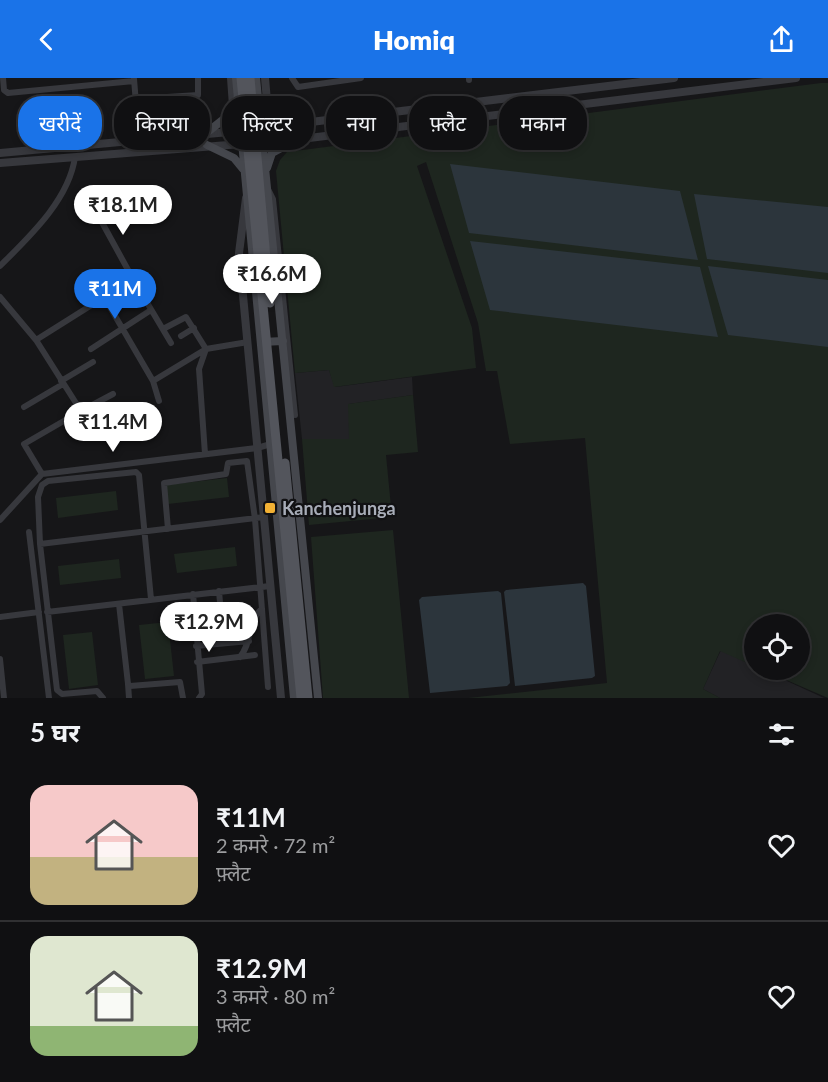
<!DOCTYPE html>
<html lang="hi">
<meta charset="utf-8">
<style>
:root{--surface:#101012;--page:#19191b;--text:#f1f3f6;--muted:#9c9d9f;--line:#303032;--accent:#1a73e8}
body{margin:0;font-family:Lato,"Noto Sans Devanagari",sans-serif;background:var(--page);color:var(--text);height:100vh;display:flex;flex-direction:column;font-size:22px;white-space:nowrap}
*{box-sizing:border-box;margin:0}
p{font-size:20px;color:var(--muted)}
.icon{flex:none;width:33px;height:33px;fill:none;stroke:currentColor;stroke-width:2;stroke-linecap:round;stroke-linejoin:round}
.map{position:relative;height:620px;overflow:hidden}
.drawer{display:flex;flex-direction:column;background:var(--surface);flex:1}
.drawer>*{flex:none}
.hud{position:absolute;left:18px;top:18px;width:792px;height:54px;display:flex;gap:12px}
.buttons{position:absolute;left:744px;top:536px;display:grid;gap:12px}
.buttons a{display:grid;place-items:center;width:66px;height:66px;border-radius:50%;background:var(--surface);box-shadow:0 3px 9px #0003,0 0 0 2px var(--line);font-size:30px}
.price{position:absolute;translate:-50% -51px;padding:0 14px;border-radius:21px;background:#fff;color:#222;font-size:20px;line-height:39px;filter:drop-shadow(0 2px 3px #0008)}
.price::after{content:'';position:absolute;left:50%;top:36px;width:18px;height:14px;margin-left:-9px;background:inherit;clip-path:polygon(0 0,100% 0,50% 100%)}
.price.on{background:var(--accent);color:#fff}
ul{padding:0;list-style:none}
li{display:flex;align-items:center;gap:18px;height:150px;padding:0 30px}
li+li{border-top:2px solid var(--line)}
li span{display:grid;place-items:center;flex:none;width:168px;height:120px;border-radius:18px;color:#555}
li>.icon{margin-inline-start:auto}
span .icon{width:72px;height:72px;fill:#fffc;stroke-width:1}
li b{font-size:26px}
h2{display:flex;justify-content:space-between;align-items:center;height:72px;padding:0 30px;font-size:26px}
.pill{padding:0 21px;border-radius:24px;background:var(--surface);box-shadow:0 3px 9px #0003,0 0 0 2px var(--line);font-size:21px;line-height:54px}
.pill.on{background:var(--accent);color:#fff}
header{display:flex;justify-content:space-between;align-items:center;height:78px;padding:0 30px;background:var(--accent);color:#fff;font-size:27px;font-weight:800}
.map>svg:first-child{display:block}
</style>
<header><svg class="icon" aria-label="back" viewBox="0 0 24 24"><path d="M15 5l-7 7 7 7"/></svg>Homiq<svg class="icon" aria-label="share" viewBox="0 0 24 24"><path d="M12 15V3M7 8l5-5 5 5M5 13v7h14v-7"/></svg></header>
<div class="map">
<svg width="828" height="620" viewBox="0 0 828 620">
<rect width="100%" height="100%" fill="#161618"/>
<path fill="#222225" d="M329,292L335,309L412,299L413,317L349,326V361H302L295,295Z
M721,572L754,588V591H761L824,620H720L703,611Z"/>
<path fill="#1e261f" d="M821,5H828V620L761,591H800V546H754V588L720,573L703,611L720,620H468L607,605L585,360L510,366L497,293H486L478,245L426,84L417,88L472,250L476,290L334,309L329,292L295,295L276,93L280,82L287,74Z
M413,317L418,374L386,377L392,439L309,447L302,361H349L348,326Z
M227,400L229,419L168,426L166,407Z
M116,413L118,432L58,440L56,420Z
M393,452L409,620H323L311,459Z
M235,469L237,488L177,495L174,476Z
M119,481L121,500L60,507L58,488Z
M245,536L247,559L223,562L221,538Z
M168,544L174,598L145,601L139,547Z
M92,554L98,607L69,611L63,557Z"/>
<path fill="#2c353c" d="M450,86L680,113L698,182L469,155Z
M694,116L828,129V195L707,181Z
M470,163L700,189L718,259L490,232Z
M708,188L828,202V269L728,257Z
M583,505L586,508L595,598L592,600L515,608L504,514L506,512Z
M498,513L501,515L510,605L507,608L430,615L419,522L422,519Z"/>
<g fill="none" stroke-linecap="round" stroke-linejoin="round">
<path stroke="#37383d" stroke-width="6" d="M3,0L4,12L8,15L134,3
M292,0L298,9L361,0
M469,0V2
M134,1L139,62
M136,21L198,17V0
M269,113L273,121L295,337
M93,128L133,201
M0,188C29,159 69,122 75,79
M0,219L36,262L133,201L171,265
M104,219L153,303L159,323
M163,251L186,239L206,271L199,291L205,376
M181,258L194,250
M36,262L81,333L24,366L42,396
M91,271L151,232
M61,303L93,284
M153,303L206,271L248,264
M24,329L63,306
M81,333L113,316
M0,442L42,396L257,370L271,366
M168,451L164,405L226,396L228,385L247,383L255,441L268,609
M29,454L49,620
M40,466L264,439
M219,513L221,536
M193,516L202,616L199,620
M119,526L128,606L130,608L180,604L183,620
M47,534L270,508
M0,539L39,534
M196,568L249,563
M240,579C253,564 246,543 262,531
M0,581L4,620
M197,584L255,577
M128,606L129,620
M103,620L97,613L62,616L57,612L40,466L38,419L42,407L48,403L136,394L139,397L151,521"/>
<path stroke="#37383d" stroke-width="8" d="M231,0L233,28
M265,0L268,35
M261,50L674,0
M263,69L301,61L796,0
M0,75L240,53
M0,85L241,66
M246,120L239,175L281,620"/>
<path stroke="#45474d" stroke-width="8" d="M236,0L294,620
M256,0L318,620
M260,23C266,39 284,42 299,46
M205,56L229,37L236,22
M207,67L234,80L243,91
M267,90L272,75L296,62
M262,264L283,263"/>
<path stroke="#53555c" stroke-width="9" d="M241,0L301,620
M250,0L270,225
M285,385L308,620"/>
</g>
<rect fill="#f2b134" stroke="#111113" stroke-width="2" x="264" y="424" width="12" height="12" rx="3"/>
<g text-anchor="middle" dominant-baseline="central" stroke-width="4.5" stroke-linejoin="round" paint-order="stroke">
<g font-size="18" font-weight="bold" fill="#a8adb8" stroke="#111113" text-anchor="start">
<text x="282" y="430">Kanchenjunga</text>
</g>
</g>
</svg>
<div class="buttons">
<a><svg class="icon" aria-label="locate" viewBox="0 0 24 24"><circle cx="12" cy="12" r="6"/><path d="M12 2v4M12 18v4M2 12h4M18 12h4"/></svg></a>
</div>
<b class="price" style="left:123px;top:158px">₹18.1M</b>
<b class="price" style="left:272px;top:227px">₹16.6M</b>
<b class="price on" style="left:115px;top:242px">₹11M</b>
<b class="price" style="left:113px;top:375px">₹11.4M</b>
<b class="price" style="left:209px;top:575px">₹12.9M</b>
<div class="hud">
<a class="pill on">खरीदें</a>
<a class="pill">किराया</a>
<a class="pill">फ़िल्टर</a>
<a class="pill">नया</a>
<a class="pill">फ़्लैट</a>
<a class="pill">मकान</a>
</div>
</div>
<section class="drawer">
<h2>5 घर<svg class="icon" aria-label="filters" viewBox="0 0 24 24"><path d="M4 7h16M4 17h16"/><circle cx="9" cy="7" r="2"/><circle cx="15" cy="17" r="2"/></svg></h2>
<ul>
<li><span style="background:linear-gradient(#f6c9c9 60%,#c2b280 0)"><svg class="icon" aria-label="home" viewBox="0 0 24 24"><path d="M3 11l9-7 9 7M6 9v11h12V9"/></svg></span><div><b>₹11M</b><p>2 कमरे · 72 m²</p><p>फ़्लैट</p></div><svg class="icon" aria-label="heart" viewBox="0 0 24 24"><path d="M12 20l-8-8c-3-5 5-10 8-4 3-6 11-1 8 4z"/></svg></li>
<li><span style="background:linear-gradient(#dfe7d0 75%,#8fb573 0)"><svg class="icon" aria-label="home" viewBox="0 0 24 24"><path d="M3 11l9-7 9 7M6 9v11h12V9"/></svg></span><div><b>₹12.9M</b><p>3 कमरे · 80 m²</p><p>फ़्लैट</p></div><svg class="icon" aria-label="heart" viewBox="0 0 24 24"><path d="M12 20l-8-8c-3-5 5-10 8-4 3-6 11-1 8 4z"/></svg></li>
</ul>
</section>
